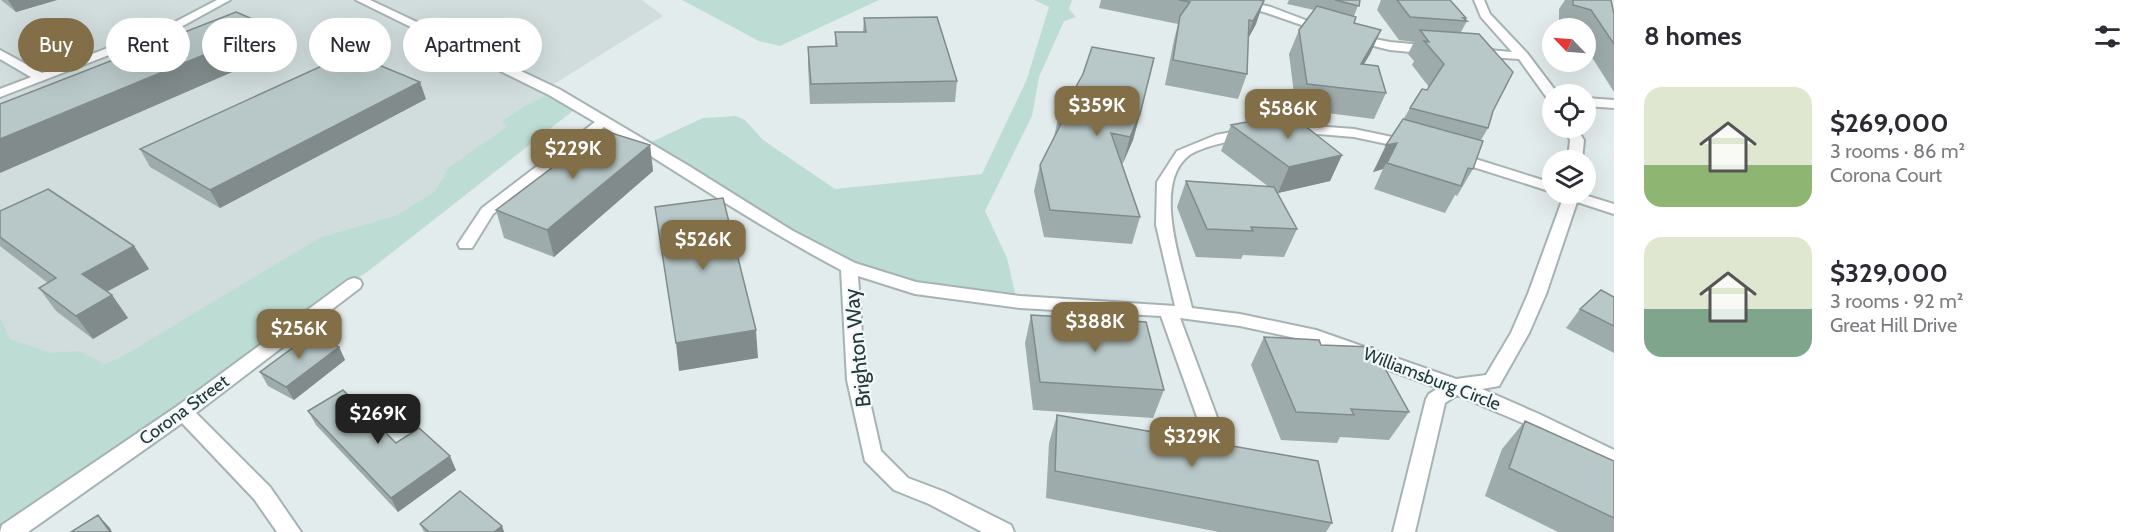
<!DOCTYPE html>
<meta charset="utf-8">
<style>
:root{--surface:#fff;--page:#f7f7f7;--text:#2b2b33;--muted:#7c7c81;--accent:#826f47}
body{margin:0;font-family:Cabin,sans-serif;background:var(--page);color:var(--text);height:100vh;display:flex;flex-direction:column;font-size:22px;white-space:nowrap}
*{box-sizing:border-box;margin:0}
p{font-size:20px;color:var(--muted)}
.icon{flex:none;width:33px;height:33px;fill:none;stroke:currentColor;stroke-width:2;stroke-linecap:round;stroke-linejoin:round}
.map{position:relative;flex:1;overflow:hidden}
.side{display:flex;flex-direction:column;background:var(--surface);width:540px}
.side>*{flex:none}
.hud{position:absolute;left:18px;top:18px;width:570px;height:54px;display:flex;gap:12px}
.needle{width:39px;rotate:295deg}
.controls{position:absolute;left:1542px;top:18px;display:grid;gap:12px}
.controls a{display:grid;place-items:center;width:54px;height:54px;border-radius:50%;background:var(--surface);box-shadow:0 6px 24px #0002;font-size:30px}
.price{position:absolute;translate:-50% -51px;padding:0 14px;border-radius:12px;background:var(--accent);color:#fff;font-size:20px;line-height:39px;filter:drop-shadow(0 2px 3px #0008)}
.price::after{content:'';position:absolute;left:50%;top:36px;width:18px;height:14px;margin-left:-9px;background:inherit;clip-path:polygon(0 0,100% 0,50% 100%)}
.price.on{background:#222;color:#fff}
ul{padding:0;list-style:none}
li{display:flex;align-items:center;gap:18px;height:150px;padding:0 30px}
li span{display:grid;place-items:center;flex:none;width:168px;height:120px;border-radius:18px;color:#555}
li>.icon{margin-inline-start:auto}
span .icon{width:72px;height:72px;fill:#fffc;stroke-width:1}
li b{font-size:26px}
h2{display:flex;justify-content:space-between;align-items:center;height:72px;padding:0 30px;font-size:26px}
.chip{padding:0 21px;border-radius:27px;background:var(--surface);box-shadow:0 6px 24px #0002;font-size:21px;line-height:54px}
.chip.on{background:var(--accent);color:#fff}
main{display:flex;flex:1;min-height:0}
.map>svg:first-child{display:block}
</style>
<main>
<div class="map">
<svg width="1614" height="532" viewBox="0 0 1614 532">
<rect width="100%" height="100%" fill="#e3ecec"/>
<path fill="#d1dcdc" d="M0,0H642L663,16L546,89L552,92L524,106L502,121L508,127L449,167L435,191L397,215L320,238L309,244L126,354L110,361L13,422L0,399Z"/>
<path fill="#bcdcd4" d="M682,0H879L780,46L759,41Z
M1034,0H1072L1069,9L1076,17L1064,21L1039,77L1032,116L985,211L1007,258L1016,297L943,296L837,259L647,144L703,118L736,116L745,120L763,140L835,189L982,174L1027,79L1049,7Z
M552,92L579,106L371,269L3,532H0V318L10,339L51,353L79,351L104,364L126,354L319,238L397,215L435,191L449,167L507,127L502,121L524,106Z"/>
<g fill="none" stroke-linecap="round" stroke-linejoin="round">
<g stroke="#a6b2b4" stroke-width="4">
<path id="minor" d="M356,0H370L559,89L689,166L793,231L855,263L916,282L1020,296L1175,306L1156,225L1157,182L1177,151L1216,135L1248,129L1253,130L1255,133L1253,136C1236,140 1200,146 1187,157C1152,188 1183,269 1192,308L1240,314L1316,330L1456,379L1486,375L1511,333L1528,294L1563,198L1560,194H1581L1614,204V214L1577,202L1546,294L1529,333L1499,386L1482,389L1539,414L1614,450V468L1525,424L1457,395L1445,403L1415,532H1393L1426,399L1429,394L1438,388L1313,342L1240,326L1180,318L1221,428L1218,434L1211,436L1204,434L1201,428L1161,316L1020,308L915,294L858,276L865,380L881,451L908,478L945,492L1011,525L1014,532H982L929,504L894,490L865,461L847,380L841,270C759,227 683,175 604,127L493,214L472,248H460L458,244L482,208L595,122L549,95Z
M1220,0H1240L1271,7L1329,29L1323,32L1319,31L1264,12L1221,2Z
M1474,0H1484L1490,14L1527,53L1558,94H1552V99L1547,98L1519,59L1472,56L1470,53L1476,49L1512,52L1481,17Z
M1354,35L1390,42L1432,46L1438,50L1432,54L1390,50L1350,40V36Z
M0,50L44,74L46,77L44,80H36L0,59Z
M1586,98L1614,100V108L1586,106Z
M1288,124L1354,129L1416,142L1418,145L1411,149L1354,137L1283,131L1281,128Z
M1564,128H1576L1584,140L1582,160H1568L1570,140Z
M1453,152L1552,183V192L1448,159L1446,156Z
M354,278L360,280L362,284L360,288L196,413L270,487L301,532H277L254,499L182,423L28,532H0L2,525L176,407L348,280Z"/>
</g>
<g stroke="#a6b2b4" stroke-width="4">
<path id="tertiary" d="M217,0H230L179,28L0,97V89L171,24Z"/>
</g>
<use href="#minor" fill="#fff" fill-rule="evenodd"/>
<use href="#tertiary" fill="#fff" fill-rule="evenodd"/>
</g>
<path fill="#9eabab" d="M1,0H57L16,12Z
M1101,0H1260L1256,24L1248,39L1247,74L1238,99L1165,85L1174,40L1178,24L1099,8Z
M1289,0H1360L1354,16V23L1381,30L1370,54L1364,64L1386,93L1374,119L1296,109L1289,54L1299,30L1314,10L1287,4Z
M1381,0H1450L1466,18L1465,19L1467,21L1461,32L1493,111L1488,128L1481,140L1473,169L1457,196L1455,195L1445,213L1374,189L1383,169L1373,172L1410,108L1429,87L1412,65L1414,61L1408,54L1414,42L1399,40L1377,10Z
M1565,0H1611L1614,14V92L1586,48V28H1559V9Z
M864,18L957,81L955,102L810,104L808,66V47L835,46V32H863Z
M426,99L220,208L150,167L140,149Z
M1140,114L1133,140L1123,163H1122L1140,217L1132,244L1044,237L1034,191L1040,165L1054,137L1058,119Z
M1231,125L1342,155L1330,181L1278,193L1277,192L1297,229L1284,257L1243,255L1241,259L1196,257L1177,207L1186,181L1269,187L1221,151Z
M650,145L653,171L554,257L504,238L496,210Z
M0,211L134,246L149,269L107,292L112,295L128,318L93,339L56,311L39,288L48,283L0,246Z
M1614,297V353L1566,328L1580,309Z
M1031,315L1164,390L1153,418L1033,410L1025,343Z
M1264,337L1321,345L1409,412L1389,440L1340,437L1337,443L1281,440L1251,365Z
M339,347L345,360L294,400L268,386L260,372Z
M308,411L396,443L456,470L398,512L316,425Z
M1057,415L1332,523L1326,532H1219L1046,498L1049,443Z
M1525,421L1614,461V532H1558L1485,496L1502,449Z
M420,524L502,526L504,532H424Z"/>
<path fill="#818b8b" d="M8,0H57L16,12Z
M1264,1L1256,24L1245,44L1253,21Z
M271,27L281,51L0,173V139Z
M1381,30L1370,54L1349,88L1361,64Z
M420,82L426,99L220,208L210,190Z
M1140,114L1133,140L1123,163L1130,137Z
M1397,143L1383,169L1373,172L1386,145Z
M650,145L653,171L554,257L547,230Z
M1342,155L1330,181L1278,193L1289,167Z
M134,246L149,269L98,296L82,274Z
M112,295L128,318L93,339L76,316Z
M756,330L758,358L679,371L676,343Z
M339,347L345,360L294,400L286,387Z
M450,456L456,470L398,512L391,498Z
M98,515L110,528L112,532H110Z
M502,526L504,532H494Z"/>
<path fill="#b8c7c7" stroke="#818b8b" stroke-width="1.5" d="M1179,0H1260L1264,1L1253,21L1249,20L1247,74L1173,60L1180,16L1190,2Z
M1335,0H1360L1359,6Z
M1397,0H1450L1466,18H1463L1467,21L1410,17Z
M1573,0H1611L1614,14V44L1591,10L1573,5Z
M1317,6L1356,17L1354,23L1381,30L1361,64L1378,66L1386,93L1307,84L1299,30Z
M236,12L271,27L0,139V104Z
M937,17L957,81L811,84L808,47L837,46L835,32H866L864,18Z
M1420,30L1479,34L1513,72L1493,111L1488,128L1410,108L1422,89L1427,90L1444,64L1424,41L1429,42Z
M1092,47L1154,58L1140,114L1130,137L1111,133L1140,217L1050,210L1040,165L1063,120L1058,119L1083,74Z
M350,53L420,82L210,190L140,149Z
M1290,114L1342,155L1289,167L1231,125Z
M1403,119L1483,141L1473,169L1468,168L1461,186L1387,163L1397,143L1386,145Z
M602,130L650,145L547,230L496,210Z
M1186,181L1274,187L1297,229L1251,227L1253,231L1207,229Z
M48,189L134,246L82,274L112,295L76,316L39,288L56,278L0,237V211Z
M723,198L756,330L676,343L655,207Z
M1601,290L1614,297V326L1580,309Z
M1031,315L1146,322L1164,390L1040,382Z
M313,333L339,347L286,387L260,372Z
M1264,337L1319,340L1321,345L1373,347L1409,412L1351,409L1354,415L1296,412Z
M343,390L396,443L419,428L450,456L391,498L308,411Z
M1057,415L1318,461L1332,523L1055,471Z
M1525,421L1614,461V518L1509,468Z
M460,491L502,526L494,532H429L420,524Z
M98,515L110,532H71Z"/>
<g text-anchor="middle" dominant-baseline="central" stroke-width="4.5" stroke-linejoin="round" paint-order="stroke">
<g font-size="18" fill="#23383c" stroke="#f3f9f8">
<text transform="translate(1432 379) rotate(21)">Williamsburg Circle</text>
<text transform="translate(184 410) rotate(-36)">Corona Street</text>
</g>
<g font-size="21" fill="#23383c" stroke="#f3f9f8">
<text transform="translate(857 348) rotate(-96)">Brighton Way</text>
</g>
</g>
</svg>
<div class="controls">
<a><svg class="needle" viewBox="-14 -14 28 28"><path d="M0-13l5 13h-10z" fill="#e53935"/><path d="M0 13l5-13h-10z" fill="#7c7c81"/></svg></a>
<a><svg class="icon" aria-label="locate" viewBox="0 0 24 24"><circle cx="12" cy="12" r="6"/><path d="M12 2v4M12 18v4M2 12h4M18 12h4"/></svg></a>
<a><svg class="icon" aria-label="layers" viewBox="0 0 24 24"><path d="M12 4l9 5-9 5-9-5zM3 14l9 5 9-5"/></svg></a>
</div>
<b class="price" style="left:1097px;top:137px">$359K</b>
<b class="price" style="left:1288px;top:140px">$586K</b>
<b class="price" style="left:573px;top:180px">$229K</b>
<b class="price" style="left:703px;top:271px">$526K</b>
<b class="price" style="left:1095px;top:353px">$388K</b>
<b class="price" style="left:299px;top:360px">$256K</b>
<b class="price on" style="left:378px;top:445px">$269K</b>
<b class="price" style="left:1192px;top:468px">$329K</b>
<div class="hud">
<a class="chip on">Buy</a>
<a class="chip">Rent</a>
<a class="chip">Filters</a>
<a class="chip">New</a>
<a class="chip">Apartment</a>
</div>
</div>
<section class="side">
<h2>8 homes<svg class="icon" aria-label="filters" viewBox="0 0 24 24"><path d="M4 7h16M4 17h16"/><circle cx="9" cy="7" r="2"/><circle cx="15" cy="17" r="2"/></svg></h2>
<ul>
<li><span style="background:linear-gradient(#dfe7d0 65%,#8fb573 0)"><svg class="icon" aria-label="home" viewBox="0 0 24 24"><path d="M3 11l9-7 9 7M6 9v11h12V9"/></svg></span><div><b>$269,000</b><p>3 rooms · 86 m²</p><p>Corona Court</p></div></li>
<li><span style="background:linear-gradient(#dfe7d0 60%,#7fa58c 0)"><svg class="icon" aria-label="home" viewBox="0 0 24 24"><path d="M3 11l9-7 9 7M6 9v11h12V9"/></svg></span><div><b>$329,000</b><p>3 rooms · 92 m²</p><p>Great Hill Drive</p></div></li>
</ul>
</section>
</main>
